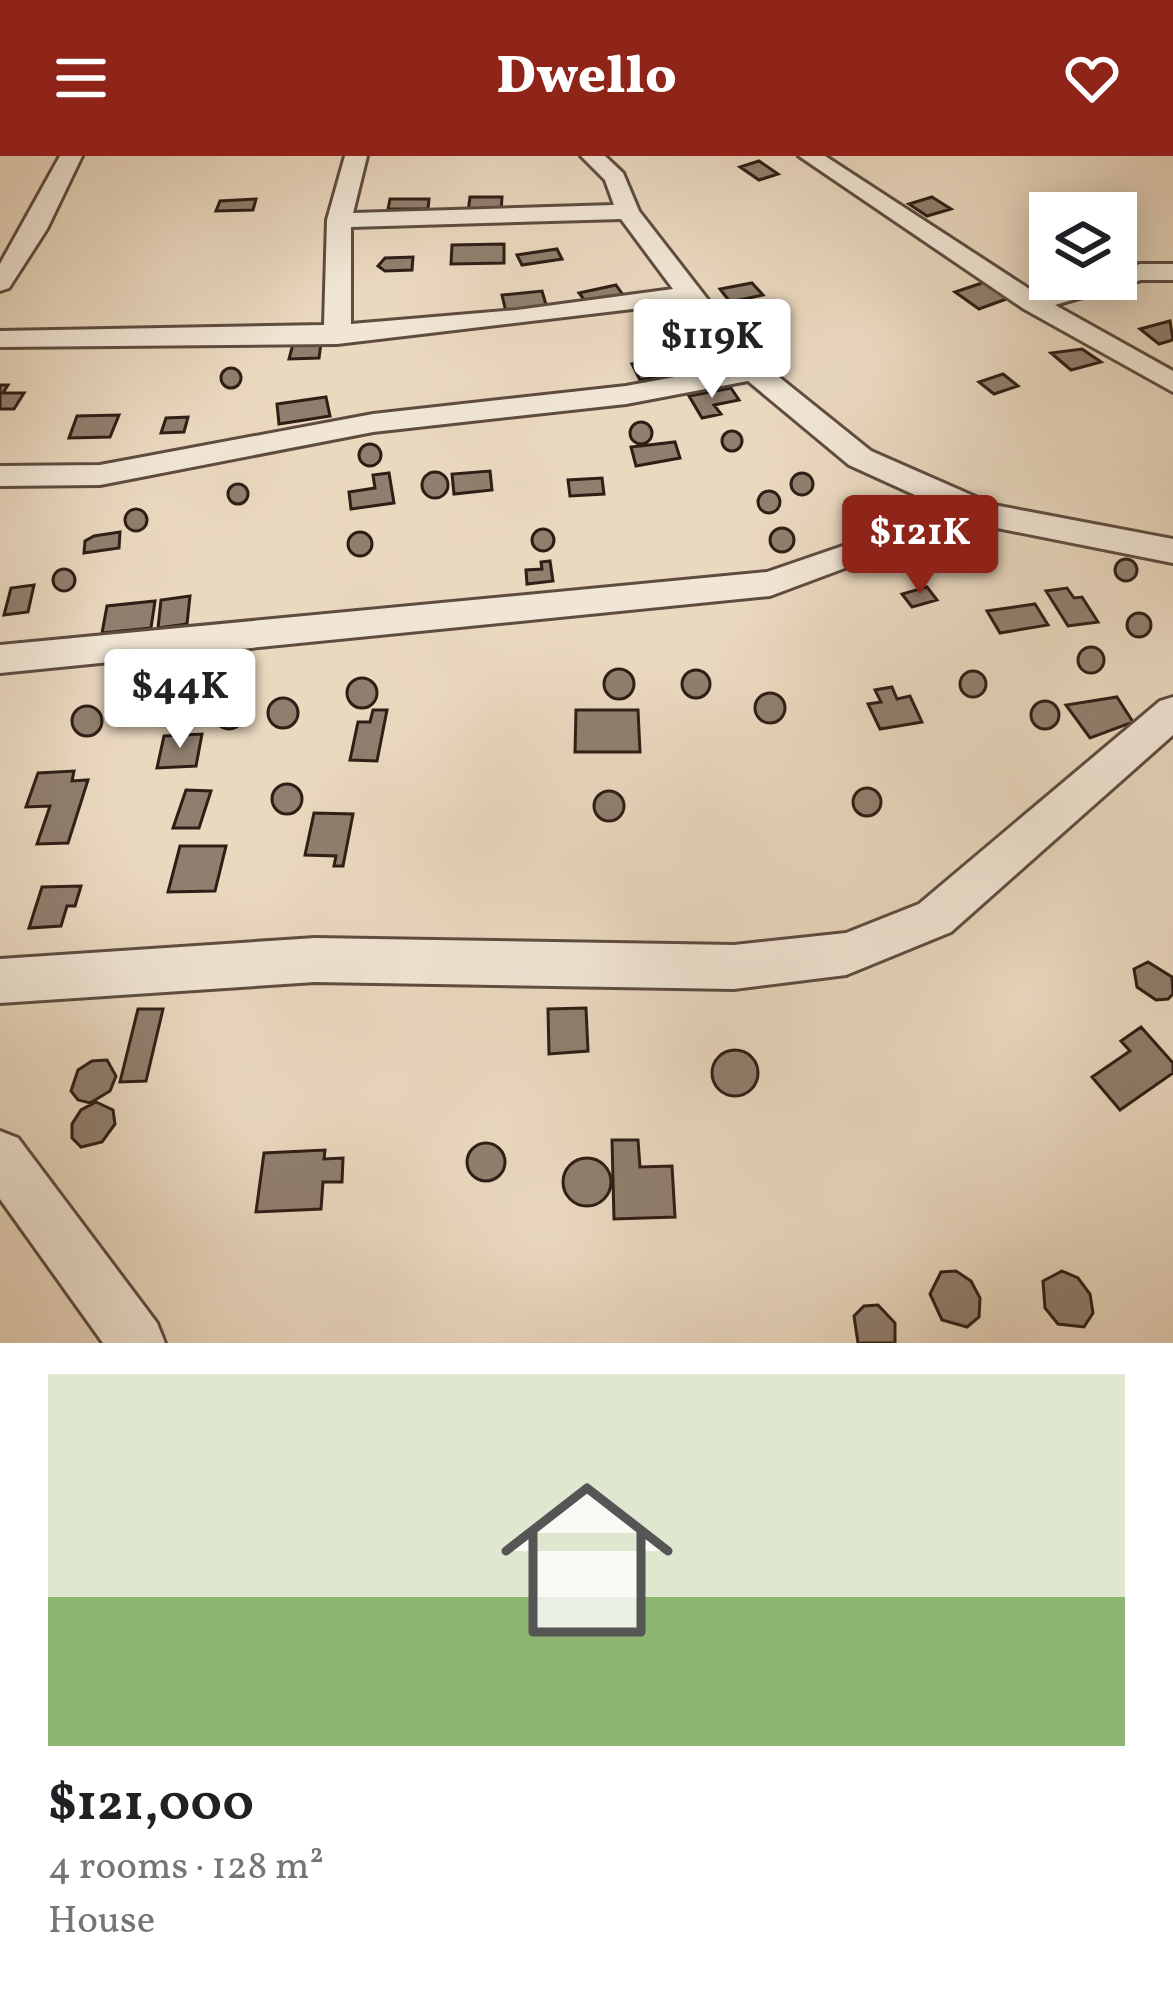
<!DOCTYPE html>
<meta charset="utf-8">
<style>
:root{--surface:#fff;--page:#f6f6f6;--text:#202124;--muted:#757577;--line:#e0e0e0;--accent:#8f2418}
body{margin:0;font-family:Vollkorn,serif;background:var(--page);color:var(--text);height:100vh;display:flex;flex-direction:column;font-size:45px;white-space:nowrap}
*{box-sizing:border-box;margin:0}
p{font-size:39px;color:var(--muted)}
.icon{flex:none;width:66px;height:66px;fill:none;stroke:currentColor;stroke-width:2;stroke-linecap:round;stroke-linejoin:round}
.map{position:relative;height:1187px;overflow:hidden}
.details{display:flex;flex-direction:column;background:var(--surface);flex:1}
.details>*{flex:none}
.controls{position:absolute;left:1029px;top:36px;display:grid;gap:24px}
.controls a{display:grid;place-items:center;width:108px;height:108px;border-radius:0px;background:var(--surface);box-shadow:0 6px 30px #0003;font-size:60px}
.price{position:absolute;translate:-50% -102px;padding:0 27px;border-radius:12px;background:#fff;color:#222;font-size:39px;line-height:78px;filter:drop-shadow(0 3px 6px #0008)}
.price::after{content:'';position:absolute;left:50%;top:72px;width:36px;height:27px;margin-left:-18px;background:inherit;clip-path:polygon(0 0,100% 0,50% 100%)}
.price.active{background:var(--accent);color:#fff}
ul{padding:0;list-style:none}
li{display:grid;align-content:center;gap:24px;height:636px;padding:0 48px}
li+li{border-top:3px solid var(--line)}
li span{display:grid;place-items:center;height:372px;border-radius:0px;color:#555}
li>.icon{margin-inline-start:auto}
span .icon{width:216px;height:216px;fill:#fffc;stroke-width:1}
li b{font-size:51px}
header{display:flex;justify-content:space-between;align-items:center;height:156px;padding:0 48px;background:var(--accent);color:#fff;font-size:54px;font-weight:800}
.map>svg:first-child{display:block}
</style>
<header><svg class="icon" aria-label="menu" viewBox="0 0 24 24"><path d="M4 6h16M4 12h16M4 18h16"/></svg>Dwello<svg class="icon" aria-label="heart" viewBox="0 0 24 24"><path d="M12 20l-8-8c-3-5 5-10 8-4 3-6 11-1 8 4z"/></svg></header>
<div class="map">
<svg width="1173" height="1187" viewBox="0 0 1173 1187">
<rect width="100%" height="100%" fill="#ead8bf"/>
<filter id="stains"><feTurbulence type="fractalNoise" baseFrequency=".00167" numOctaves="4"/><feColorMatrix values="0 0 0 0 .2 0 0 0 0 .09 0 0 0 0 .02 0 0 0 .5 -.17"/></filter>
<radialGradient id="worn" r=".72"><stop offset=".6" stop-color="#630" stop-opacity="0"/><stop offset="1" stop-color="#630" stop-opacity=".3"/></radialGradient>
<path fill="#907f6e" stroke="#2f1e16" stroke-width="3" d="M759,5L778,18L759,24L740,11Z
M470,41H502L501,56H468Z
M932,41L951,53L927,60L909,48Z
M256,43L253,54L216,55L220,45Z
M390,43H429L428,53H388Z
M504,88V107L451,108L452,89Z
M557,93L562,103L522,109L517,99Z
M413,101L412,114L385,115L378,110L385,102Z
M985,126L1009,142L979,153L955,136Z
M752,127L763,139L730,146L720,133Z
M616,129L623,139L586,146L579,137Z
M542,135L547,152L506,156L502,139Z
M1170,165L1173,184L1159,188L1140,173Z
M321,187L319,202L289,203L293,188Z
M1082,193L1101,206L1071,214L1051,197Z
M663,203L672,219L640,224L632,208Z
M221 222a10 10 0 1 1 20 0a10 10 0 1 1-20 0Z
M1003,218L1018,230L994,238L979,226Z
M0,229H8L3,237H24L14,253H0Z
M731,232L739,244L714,249L721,258L702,262L689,240Z
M326,241L330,260L279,268L277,248Z
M119,259L110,281L69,282L77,260Z
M188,261L184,276L161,277L166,262Z
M630 277a11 11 0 1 1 22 0a11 11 0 1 1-22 0Z
M722 285a10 10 0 1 1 20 0a10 10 0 1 1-20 0Z
M675,286L680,302L636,310L631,291Z
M359 299a11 11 0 1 1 22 0a11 11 0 1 1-22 0Z
M490,315L492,334L454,338L452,318Z
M422 329a13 13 0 1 1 26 0a13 13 0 1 1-26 0Z
M791 328a11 11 0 1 1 22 0a11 11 0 1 1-22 0Z
M389,317L394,347L351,353L349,336L375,332L373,319Z
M602,322L604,338L570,340L568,324Z
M228 338a10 10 0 1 1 20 0a10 10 0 1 1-20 0Z
M758 346a11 11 0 1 1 22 0a11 11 0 1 1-22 0Z
M867 360a11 11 0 1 1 22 0a11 11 0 1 1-22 0Z
M125 364a11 11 0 1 1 22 0a11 11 0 1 1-22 0Z
M770 384a12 12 0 1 1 24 0a12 12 0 1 1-24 0Z
M532 384a11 11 0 1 1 22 0a11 11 0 1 1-22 0Z
M120,376L119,392L84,397L85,385L94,380Z
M348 388a12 12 0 1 1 24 0a12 12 0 1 1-24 0Z
M1115 414a11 11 0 1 1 22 0a11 11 0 1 1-22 0Z
M550,405L553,425L527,428L526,414L542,413L541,406Z
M53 424a11 11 0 1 1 22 0a11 11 0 1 1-22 0Z
M34,429L28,456L4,459L11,432Z
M927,431L937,444L912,451L902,438Z
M1067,432L1074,442L1082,441L1098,466L1068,470L1046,435Z
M190,440L187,468L158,472L161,444Z
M155,445L151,472L102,477L107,450Z
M1035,448L1048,469L1000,477L987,455Z
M1127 469a12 12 0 1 1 24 0a12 12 0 1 1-24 0Z
M1078 504a13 13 0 1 1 26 0a13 13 0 1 1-26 0Z
M604 528a15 15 0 1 1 30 0a15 15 0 1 1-30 0Z
M682 528a14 14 0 1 1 28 0a14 14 0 1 1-28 0Z
M960 528a13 13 0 1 1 26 0a13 13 0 1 1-26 0Z
M347 537a15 15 0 1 1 30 0a15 15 0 1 1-30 0Z
M892,531L897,543L910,540L922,566L880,573L868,548L881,546L875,534Z
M755 552a15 15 0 1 1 30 0a15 15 0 1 1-30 0Z
M213 557a16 16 0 1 1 32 0a16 16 0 1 1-32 0Z
M1117,541L1133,566L1090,582L1066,549Z
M268 557a15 15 0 1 1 30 0a15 15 0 1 1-30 0Z
M1031 559a14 14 0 1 1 28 0a14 14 0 1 1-28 0Z
M72 565a15 15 0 1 1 30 0a15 15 0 1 1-30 0Z
M373,554H387L377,605L350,604L358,566H370Z
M576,554H638L640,596H575Z
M202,578L196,610L157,612L164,580Z
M74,615L72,625L88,624L68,687L37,688L50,650L26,651L38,617Z
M272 643a15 15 0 1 1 30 0a15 15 0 1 1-30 0Z
M853 646a14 14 0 1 1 28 0a14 14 0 1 1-28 0Z
M186,634L211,635L199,672H173Z
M594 650a15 15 0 1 1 30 0a15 15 0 1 1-30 0Z
M314,657L353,658L343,710H334L336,700L305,699Z
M180,690H226L215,735L168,736Z
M81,730L75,750H67L61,770L29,772L42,731Z
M1148,806L1172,821L1173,838L1168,843L1156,844L1137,831L1134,813Z
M586,852L588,895L549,898L548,853Z
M138,853H163L146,925L120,926Z
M1141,871L1173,907V917L1120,954L1092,921L1130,895L1121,885Z
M712 917a23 23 0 1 1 46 0a23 23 0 1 1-46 0Z
M107,904L116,920L110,935L90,947L78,944L71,935L78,914L92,905Z
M96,946L113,954L115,968L102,986L81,991L72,982V968L81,954Z
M612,984H638L640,1011L672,1010L675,1061L614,1063Z
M467 1006a19 19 0 1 1 38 0a19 19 0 1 1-38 0Z
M325,994L324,1003L343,1002L342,1026H323L321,1053L256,1056L264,997Z
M563 1026a24 24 0 1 1 48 0a24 24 0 1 1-48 0Z
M956,1115L971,1125L980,1142L979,1161L967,1171L942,1164L930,1138L941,1116Z
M1062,1115L1078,1122L1090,1138L1093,1157L1084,1171L1058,1168L1045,1152L1043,1125Z
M878,1149L895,1167V1187H858L854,1160L864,1150Z"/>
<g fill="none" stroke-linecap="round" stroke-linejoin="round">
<g stroke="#5e4c40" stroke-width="6">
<path id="street" d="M60,0H82L47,73L9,132L0,135V108Z
M345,0H367L353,57L614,49L605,24L581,0H605L623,17L639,55L726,167L764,209L871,295L994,349L1173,383V407L987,370L936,378L770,440L0,517V489L767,416L948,354L849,309L748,225L626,248L373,276L100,329L0,330V310L100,309L373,258L626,230L734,210L683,147L337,188L0,191V175L324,169L327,64ZM621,63L673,133L517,154L351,168V71Z
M799,0H825L1037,138L1088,123H1116V115L1140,108H1173V124H1141L1055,149L1173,215V236L1024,153Z
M1173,541V579L951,776L846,819L734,833L315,826L0,847V803L315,782L734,789L846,777L919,748L1160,545Z
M0,975L18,982L157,1167L165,1187H103L0,1043Z"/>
</g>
<use href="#street" fill="#f1e6d5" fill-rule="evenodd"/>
</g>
<rect width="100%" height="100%" filter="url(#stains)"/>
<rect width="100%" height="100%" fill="url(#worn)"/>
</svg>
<div class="controls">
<a><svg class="icon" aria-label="layers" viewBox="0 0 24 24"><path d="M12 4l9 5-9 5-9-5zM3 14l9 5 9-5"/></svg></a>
</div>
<b class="price" style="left:712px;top:245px">$119K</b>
<b class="price active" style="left:920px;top:441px">$121K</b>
<b class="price" style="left:180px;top:595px">$44K</b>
</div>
<section class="details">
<ul>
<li><span style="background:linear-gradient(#dfe7d0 60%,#8fb573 0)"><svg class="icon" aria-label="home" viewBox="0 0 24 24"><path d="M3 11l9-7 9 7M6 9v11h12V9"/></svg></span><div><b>$121,000</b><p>4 rooms · 128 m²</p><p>House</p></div></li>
</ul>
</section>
